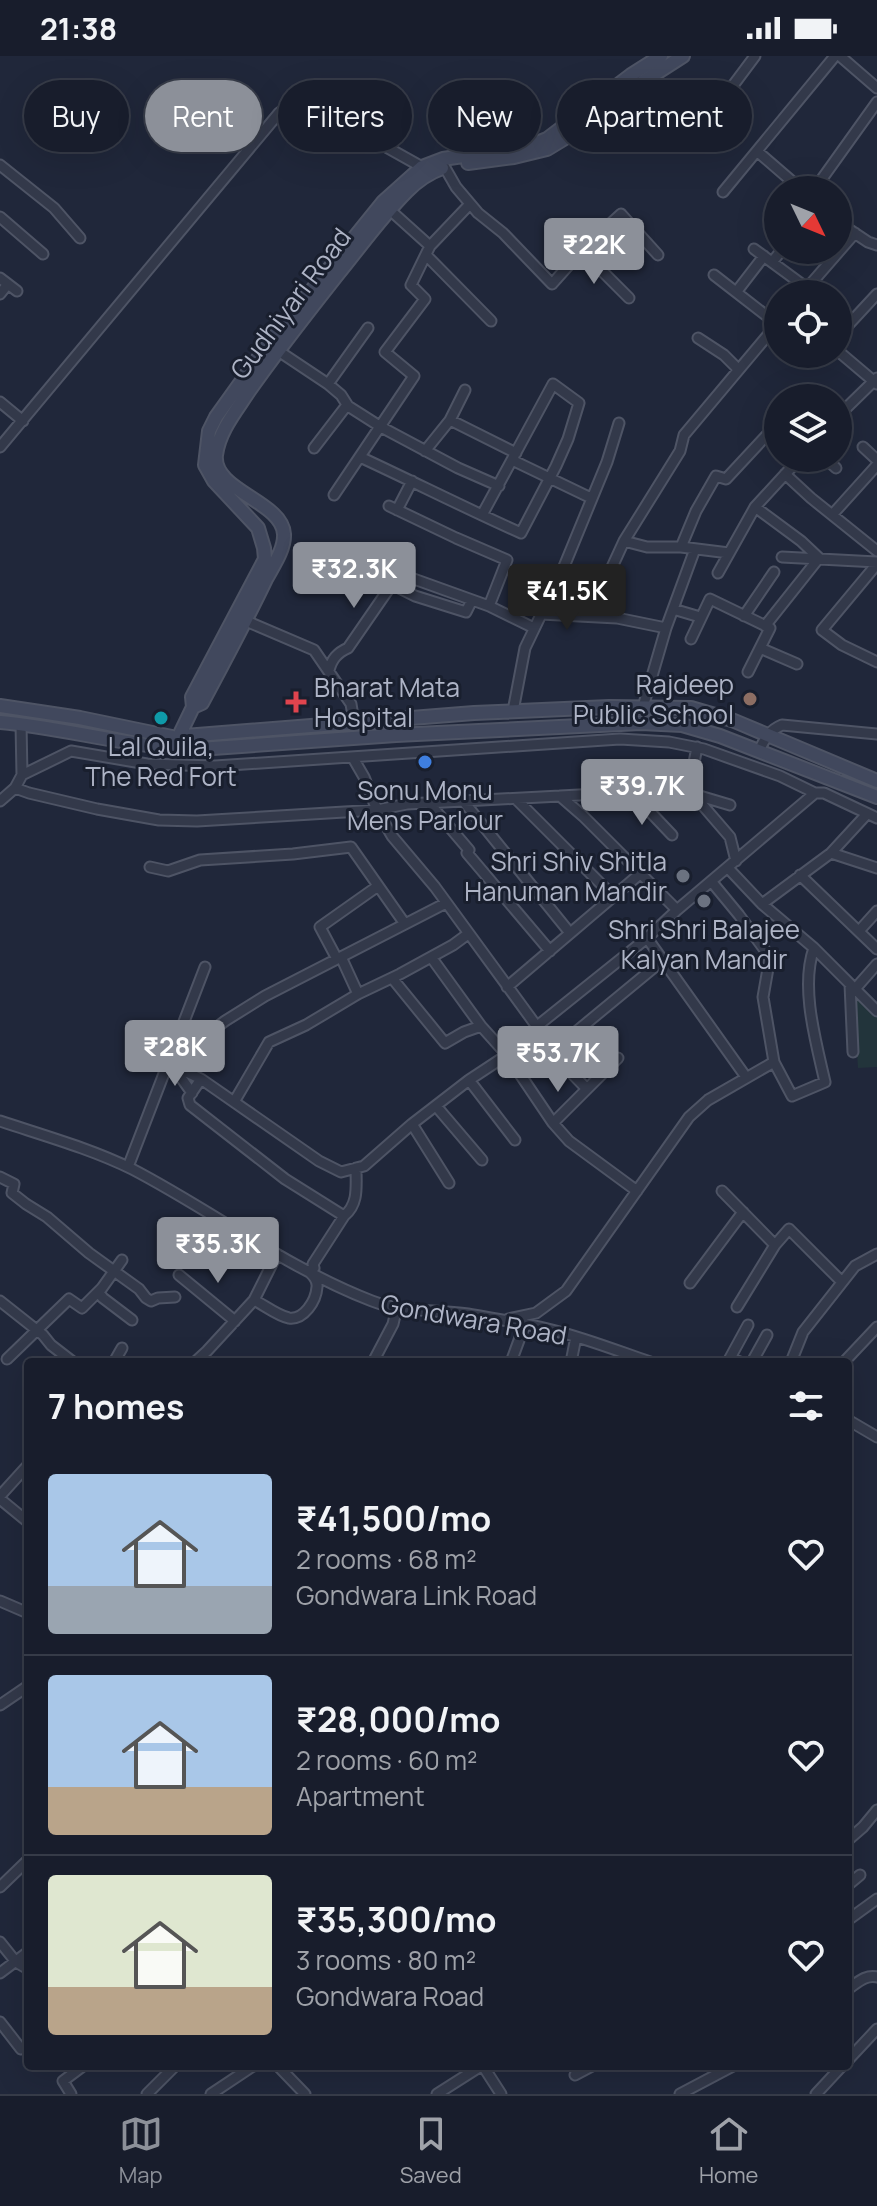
<!DOCTYPE html>
<meta charset="utf-8">
<style>
:root{--surface:#181d2c;--page:#212634;--text:#f1f3f6;--muted:#9fa2a9;--line:#363b48;--accent:#8c9099}
body{margin:0;font-family:Manrope,sans-serif;background:var(--page);color:var(--text);height:100vh;display:flex;flex-direction:column;font-size:30px;white-space:nowrap}
*{box-sizing:border-box;margin:0}
p{font-size:26px;color:var(--muted)}
.icon{flex:none;width:44px;height:44px;fill:none;stroke:currentColor;stroke-width:2;stroke-linecap:round;stroke-linejoin:round}
.map{position:relative;flex:1;overflow:hidden}
.panel{position:absolute;left:24px;top:1302px;width:828px;height:712px;display:flex;flex-direction:column;background:var(--surface);border-radius:8px;box-shadow:0 8px 32px #0002,0 0 0 2px var(--line)}
.panel>*{flex:none}
.hud{position:absolute;left:24px;top:24px;width:830px;height:72px;display:flex;gap:16px}
.needle{width:52px;rotate:133deg}
.buttons{position:absolute;left:764px;top:120px;display:grid;gap:16px}
.buttons a{display:grid;place-items:center;width:88px;height:88px;border-radius:50%;background:var(--surface);box-shadow:0 8px 32px #0002,0 0 0 2px var(--line);font-size:40px}
.price{position:absolute;translate:-50% -68px;padding:0 18px;border-radius:8px;background:var(--accent);color:#fff;font-size:26px;line-height:52px;filter:drop-shadow(0 2px 4px #0008)}
.price::after{content:'';position:absolute;left:50%;top:48px;width:24px;height:18px;margin-left:-12px;background:inherit;clip-path:polygon(0 0,100% 0,50% 100%)}
.price.on{background:#222;color:#fff}
ul{padding:0;list-style:none}
li{display:flex;align-items:center;gap:24px;height:200px;padding:0 24px}
li+li{border-top:2px solid var(--line)}
li span{display:grid;place-items:center;flex:none;width:224px;height:160px;border-radius:8px;color:#555}
li>.icon{margin-inline-start:auto}
span .icon{width:96px;height:96px;fill:#fffc;stroke-width:1}
li b{font-size:34px}
h2{display:flex;justify-content:space-between;align-items:center;height:96px;padding:0 24px;font-size:34px}
.chip{padding:0 28px;border-radius:36px;background:var(--surface);box-shadow:0 8px 32px #0002,0 0 0 2px var(--line);font-size:28px;line-height:72px}
.chip.on{background:var(--accent);color:#fff}
.status{display:flex;justify-content:space-between;align-items:center;height:56px;padding:0 40px;background:var(--surface);direction:ltr}
.status svg{height:22px;fill:currentColor}
.menu{display:flex;justify-content:space-around;align-items:center;height:112px;border-top:2px solid var(--line);background:var(--surface);font-size:22px;color:var(--muted)}
.menu a{display:grid;justify-items:center;gap:4px}
.menu .on{color:var(--accent)}
.map>svg:first-child{display:block}
</style>
<div class="status"><b>21:38</b><svg viewBox="0 0 49 12"><path d="M0 12V9h3v3zM5 12V6h3v6zM10 12V3h3v9zM15 12V0h3v12zM26 1h20v11H26zM47 4h2v5h-2z"/></svg></div>
<div class="map">
<svg width="877" height="2038" viewBox="0 0 877 2038">
<rect width="100%" height="100%" fill="#20273a"/>
<path fill="#22343b" d="M853,935L877,960V1011L858,1012Z"/>
<g fill="none" stroke-linecap="round" stroke-linejoin="round">
<g stroke="#4e5465" stroke-width="13">
<path id="street" d="M840,0L877,32
M637,24L699,75L755,0
M758,96L802,134
M0,109L54,152L80,182
M444,110L456,131L478,157L503,177L552,228L585,191L621,158L658,199
M814,134L877,46
M723,136L835,0
M390,154L430,190
M0,161L43,198
M838,166L868,186L877,189
M754,193L807,232
M582,195L629,242
M426,199L491,265
M772,206L782,194
M714,219L777,268
M0,222L17,235
M737,235L764,200
M0,238L8,228
M802,238L855,177
M838,280L877,238
M698,282L724,299L738,313
M277,294L328,328L341,339L348,350L381,371L458,412L499,430
M838,295L877,328
M328,328L368,272
M798,342L802,337
M0,346L23,365
M838,360L877,322
M450,364L516,397
M0,391L279,57L293,47L304,45L422,111
M863,391L877,404
M314,392L347,349
M425,395L450,364L465,334
M360,401C414,426 467,453 521,477L556,410L568,383L579,347L553,328L482,459
M825,402L836,412
M512,404L591,442
M785,418L811,442L877,495
M334,439L414,320L385,296L425,243L411,229L430,190L470,148
M389,450L456,482L507,504L489,550
M755,451L801,485L819,502L765,570
M397,454L412,425
M832,459L877,409
M624,485L647,491H681L729,497
M681,491L696,455L716,420L726,423L778,367
M782,501L877,506
M877,508L822,574L842,589L877,606
M718,517L755,451L800,402
M400,518L489,550L534,572
M393,529L415,540L466,556L472,544
M673,553L700,561
M541,558L617,562L666,572
M744,560L774,516
M595,561L607,522L624,485L680,395L684,379L778,267
M246,565L314,594L351,648L354,666
M691,583L710,543L770,572L748,616
M760,592L797,608
M329,614C332,603 337,597 348,592L408,505
M643,651L666,572L695,493
M513,655L525,592L563,513L607,406L619,367
M21,668L22,719
M759,695C765,682 770,674 782,669L877,678
M353,702L364,721L377,754L392,780L435,831L554,994L556,1001L586,1032
M15,732L29,737L97,753L159,764L197,765L279,760L377,754L407,748L598,738L657,741L693,738L730,749
M688,738L697,691
M693,738L730,781L736,805
M560,740L583,760L677,854
M635,740L672,779
M516,743L613,840
M0,745L15,732L22,719L71,695L147,708L215,710L620,683L669,686L704,693L780,720L815,737H824L877,762
M464,746L570,877
M429,747L469,794L467,797L550,895
M831,797L877,812
M150,811L168,815L200,804L293,798L351,791L405,868
M728,812L762,848L814,892L877,955
M800,819L877,893
M711,825L739,859L770,901L763,941L774,1006L792,1040L825,1026C816,986 800,931 814,892
M762,848L831,797L867,758
M859,875L877,855
M647,882L746,1021
M341,901L358,938
M337,903L320,871L378,830
M392,922L445,987L464,976L481,970
M850,928L853,996
M507,931L641,817
M855,933L877,908
M554,994L663,904
M164,1018L196,987L225,965L265,940L446,847
M201,1023L188,1042L190,1049L285,1123L344,1160
M469,1024L515,1084
M192,1037L172,1009L201,1023L319,1105L341,1116L364,1110L412,1068L469,1024L507,999L481,970L431,901
M234,1046L269,986L306,969L358,938L400,918L453,889L468,878
M436,1050L482,1104
M0,1065C42,1079 92,1093 132,1113C213,1155 286,1212 372,1245C403,1257 436,1253 468,1258C496,1263 524,1267 552,1274C585,1282 618,1295 650,1306
M553,1067L618,1002
M412,1068L449,1127
M128,1111L205,911
M0,1121L14,1128L12,1137L26,1148L47,1161L89,1197L139,1233L146,1242L151,1245L158,1242L175,1241
M637,1135L569,1085L553,1067L507,999L536,971L647,882L677,854L815,737
M722,1135L775,1189
M179,1219L235,1265
M690,1227L743,1156
M98,1236L103,1242L132,1264
M254,1244C264,1249 278,1260 289,1262C304,1264 316,1245 317,1231C318,1224 313,1219 308,1215L314,1212L313,1208L344,1160C359,1148 356,1130 356,1112
M0,1245L43,1279L51,1289L73,1306
M737,1251L775,1189L789,1173L842,1226
M508,1263L536,1257L566,1235L689,1061L708,1044L774,1006
M7,1303L69,1243L82,1252L102,1232L122,1204
M114,1306L122,1292
M195,1306L207,1295L254,1244L277,1198
M373,1306L393,1268L397,1251
M511,1306L525,1268
M571,1306L576,1281
M740,1306L730,1302L748,1269
M752,1306L767,1279
M791,1306L803,1276L855,1210L877,1198
M844,1306L877,1271
M848,1364L877,1381
M0,1440L28,1409
M0,1443L28,1466
M0,1545L28,1557
M0,1649L28,1630
M848,1784L863,1771L877,1754
M848,1829L860,1819
M0,1831L28,1804
M848,1864L877,1843
M0,1886L16,1906L28,1913
M0,1917L28,1896
M848,1933C857,1927 866,1918 877,1921
M0,1966L21,1993
M848,2004L877,1973
M278,2010L305,2038
M483,2010L501,2038
M575,2019L592,2010
M71,2038L63,2025L83,2010
M147,2038L175,2010
M211,2038L253,2010
M437,2038L481,2010
M680,2038L733,2010
M816,2038L842,2010"/>
</g>
<g stroke="#4e5465" stroke-width="16">
<path id="secondary" d="M468,107L514,101L547,93L575,76L641,27L683,0
M0,650L80,662L172,681
M193,651L202,647C224,606 246,565 266,523C273,510 285,493 284,478C282,445 212,435 216,399C219,375 236,355 249,335C277,295 307,257 337,219C360,191 381,161 407,135C417,125 428,117 442,112
M0,666C58,671 114,687 172,692
M180,678L193,651L192,641L265,503L264,492L258,472L214,425L205,409L209,375L216,361L269,287L383,146L422,111L443,103L529,90L547,83L631,19L661,0
M185,680L474,657L609,651L691,652L732,664L877,725
M185,694L396,679L641,667L682,669L720,680L877,741"/>
</g>
<use href="#street" stroke="#33394a" stroke-width="9"/>
<use href="#secondary" stroke="#41485d" stroke-width="12"/>
</g>
<circle fill="#8d6e63" stroke="#191f2e" stroke-width="3" cx="750" cy="643" r="8"/>
<path fill="#e0444e" stroke="#191f2e" stroke-width="3" d="M292 634h8v8h8v8h-8v8h-8v-8h-8v-8h8z"/>
<circle fill="#0f9aa8" stroke="#191f2e" stroke-width="3" cx="161" cy="662" r="8"/>
<circle fill="#3f7fe0" stroke="#191f2e" stroke-width="3" cx="425" cy="706" r="8"/>
<g fill="#6b7280" stroke="#191f2e" stroke-width="3">
<circle cx="683" cy="820" r="8"/>
<circle cx="704" cy="845" r="8"/>
</g>
<g text-anchor="middle" dominant-baseline="central" stroke-width="6" stroke-linejoin="round" paint-order="stroke">
<g font-size="26" fill="#aeb4c6" stroke="#191f2e">
<text transform="translate(290 247) rotate(-53)">Gudhiyari Road</text>
<text transform="translate(474 1263) rotate(10)">Gondwara Road</text>
</g>
<g font-size="26" fill="#aeb4c6" stroke="#191f2e">
<text x="734" y="628" text-anchor="end">Rajdeep<tspan x="734" dy="30">Public School</tspan></text>
<text x="314" y="631" text-anchor="start">Bharat Mata<tspan x="314" dy="30">Hospital</tspan></text>
<text x="161" y="690">Lal Quila,<tspan x="161" dy="30">The Red Fort</tspan></text>
<text x="425" y="734">Sonu Monu<tspan x="425" dy="30">Mens Parlour</tspan></text>
<text x="667" y="805" text-anchor="end">Shri Shiv Shitla<tspan x="667" dy="30">Hanuman Mandir</tspan></text>
<text x="704" y="873">Shri Shri Balajee<tspan x="704" dy="30">Kalyan Mandir</tspan></text>
</g>
</g>
</svg>
<div class="buttons">
<a><svg class="needle" viewBox="-14 -14 28 28"><path d="M0-13l5 13h-10z" fill="#e53935"/><path d="M0 13l5-13h-10z" fill="#9fa2a9"/></svg></a>
<a><svg class="icon" aria-label="locate" viewBox="0 0 24 24"><circle cx="12" cy="12" r="6"/><path d="M12 2v4M12 18v4M2 12h4M18 12h4"/></svg></a>
<a><svg class="icon" aria-label="layers" viewBox="0 0 24 24"><path d="M12 4l9 5-9 5-9-5zM3 14l9 5 9-5"/></svg></a>
</div>
<b class="price" style="left:594px;top:230px">₹22K</b>
<b class="price" style="left:354px;top:554px">₹32.3K</b>
<b class="price on" style="left:567px;top:576px">₹41.5K</b>
<b class="price" style="left:642px;top:771px">₹39.7K</b>
<b class="price" style="left:175px;top:1032px">₹28K</b>
<b class="price" style="left:558px;top:1038px">₹53.7K</b>
<b class="price" style="left:218px;top:1229px">₹35.3K</b>
<div class="hud">
<a class="chip">Buy</a>
<a class="chip on">Rent</a>
<a class="chip">Filters</a>
<a class="chip">New</a>
<a class="chip">Apartment</a>
</div>
<section class="panel">
<h2>7 homes<svg class="icon" aria-label="filters" viewBox="0 0 24 24"><path d="M4 7h16M4 17h16"/><circle cx="9" cy="7" r="2"/><circle cx="15" cy="17" r="2"/></svg></h2>
<ul>
<li><span style="background:linear-gradient(#a9c7e8 70%,#9aa5b1 0)"><svg class="icon" aria-label="home" viewBox="0 0 24 24"><path d="M3 11l9-7 9 7M6 9v11h12V9"/></svg></span><div><b>₹41,500/mo</b><p>2 rooms · 68 m²</p><p>Gondwara Link Road</p></div><svg class="icon" aria-label="heart" viewBox="0 0 24 24"><path d="M12 20l-8-8c-3-5 5-10 8-4 3-6 11-1 8 4z"/></svg></li>
<li><span style="background:linear-gradient(#a9c7e8 70%,#b9a48a 0)"><svg class="icon" aria-label="home" viewBox="0 0 24 24"><path d="M3 11l9-7 9 7M6 9v11h12V9"/></svg></span><div><b>₹28,000/mo</b><p>2 rooms · 60 m²</p><p>Apartment</p></div><svg class="icon" aria-label="heart" viewBox="0 0 24 24"><path d="M12 20l-8-8c-3-5 5-10 8-4 3-6 11-1 8 4z"/></svg></li>
<li><span style="background:linear-gradient(#dfe7d0 70%,#b9a48a 0)"><svg class="icon" aria-label="home" viewBox="0 0 24 24"><path d="M3 11l9-7 9 7M6 9v11h12V9"/></svg></span><div><b>₹35,300/mo</b><p>3 rooms · 80 m²</p><p>Gondwara Road</p></div><svg class="icon" aria-label="heart" viewBox="0 0 24 24"><path d="M12 20l-8-8c-3-5 5-10 8-4 3-6 11-1 8 4z"/></svg></li>
</ul>
</section>
</div>
<nav class="menu">
<a class="on"><svg class="icon" aria-label="map" viewBox="0 0 24 24"><path d="M3 6l6-2 6 2 6-2v14l-6 2-6-2-6 2zM9 4v14M15 6v14"/></svg>Map</a>
<a><svg class="icon" aria-label="saved" viewBox="0 0 24 24"><path d="M7 4h10v16l-5-4-5 4z"/></svg>Saved</a>
<a><svg class="icon" aria-label="home" viewBox="0 0 24 24"><path d="M3 11l9-7 9 7M6 9v11h12V9"/></svg>Home</a>
</nav>
